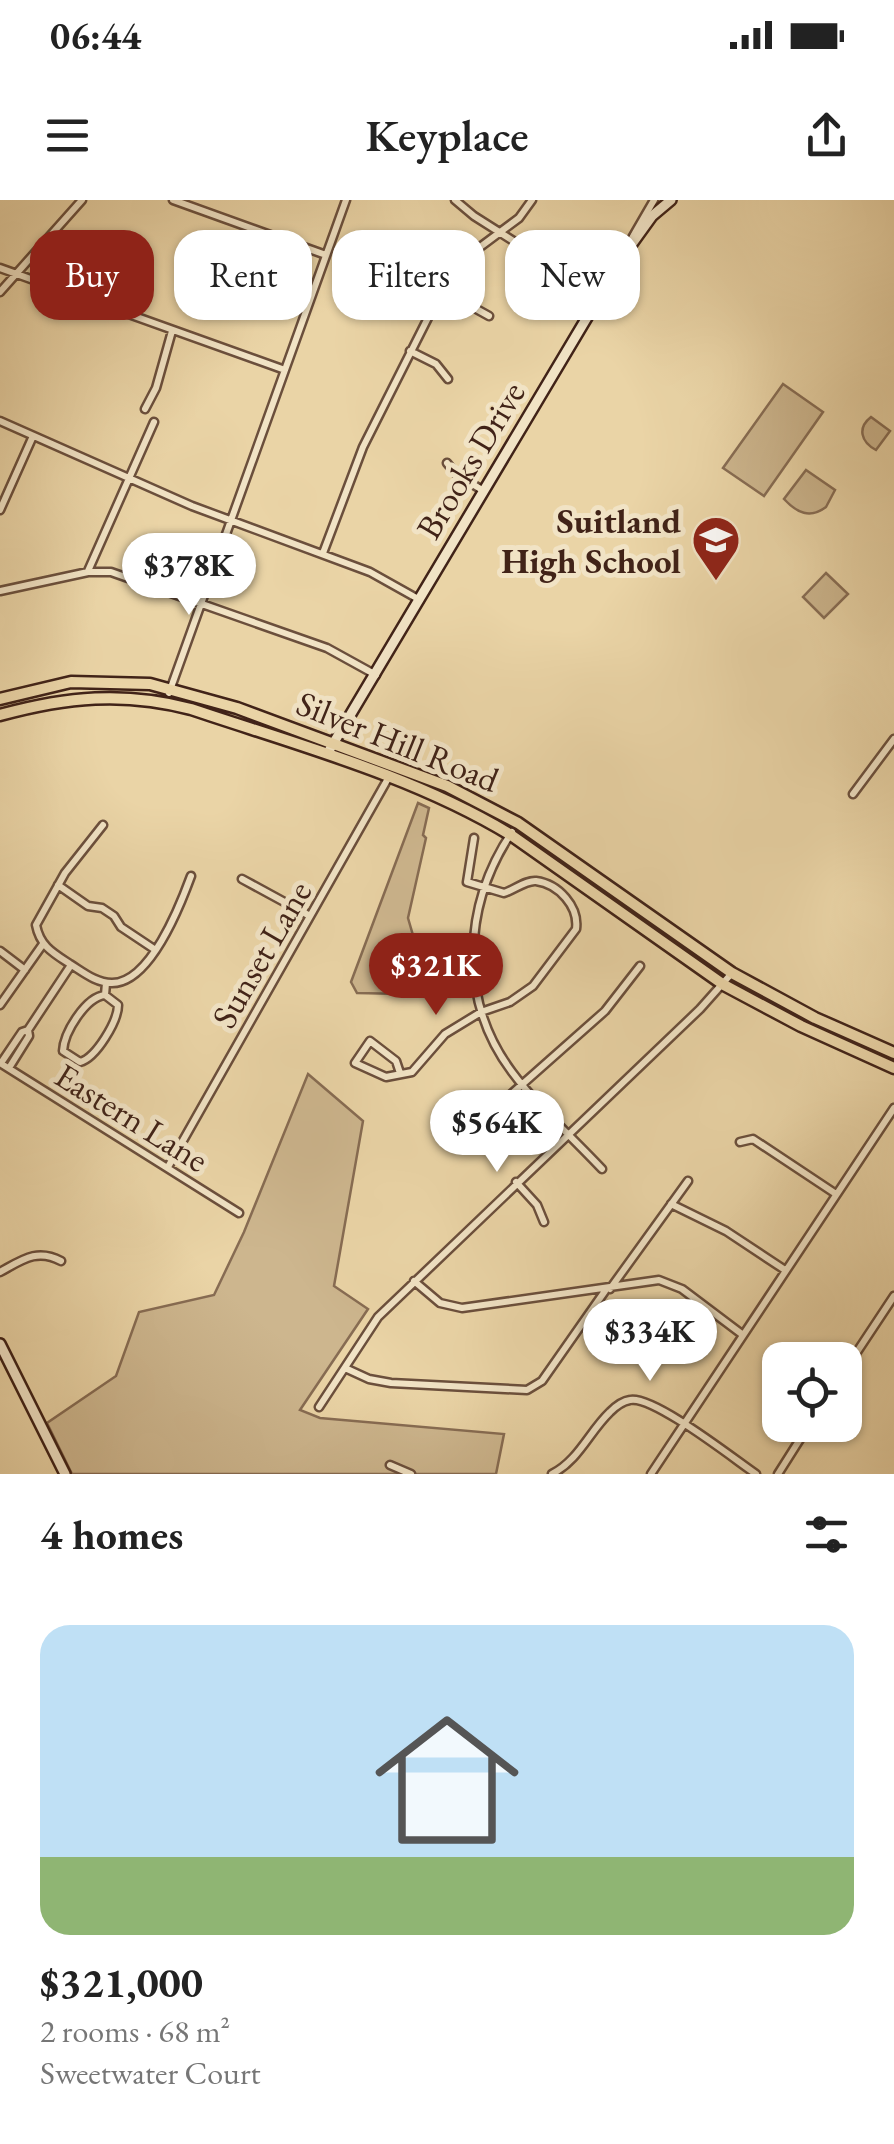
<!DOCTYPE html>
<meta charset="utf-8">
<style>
:root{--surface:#fff;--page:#f2f2f2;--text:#222;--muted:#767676;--line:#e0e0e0;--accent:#8f2418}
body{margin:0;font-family:"EB Garamond",serif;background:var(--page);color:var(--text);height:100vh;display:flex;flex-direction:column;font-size:38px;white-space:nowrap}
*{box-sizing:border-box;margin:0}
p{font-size:32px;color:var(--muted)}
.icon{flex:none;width:55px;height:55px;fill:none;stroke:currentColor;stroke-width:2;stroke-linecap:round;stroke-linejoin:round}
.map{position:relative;height:1274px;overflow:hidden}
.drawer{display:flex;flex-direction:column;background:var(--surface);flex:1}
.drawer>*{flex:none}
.banner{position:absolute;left:30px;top:30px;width:835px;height:90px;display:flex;gap:20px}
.buttons{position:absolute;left:762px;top:1142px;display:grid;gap:20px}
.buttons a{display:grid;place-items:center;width:100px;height:100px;border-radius:20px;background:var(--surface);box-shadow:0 2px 8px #0004;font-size:50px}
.price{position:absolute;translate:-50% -85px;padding:0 22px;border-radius:35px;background:#fff;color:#222;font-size:32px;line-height:65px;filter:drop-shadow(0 2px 5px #0008)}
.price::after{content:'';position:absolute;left:50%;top:60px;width:30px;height:22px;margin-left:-15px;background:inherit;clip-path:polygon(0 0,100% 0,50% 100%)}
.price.selected{background:var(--accent);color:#fff}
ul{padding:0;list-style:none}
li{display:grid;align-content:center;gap:20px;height:530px;padding:0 40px}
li+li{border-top:2px solid var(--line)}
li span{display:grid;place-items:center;height:310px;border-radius:30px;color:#555}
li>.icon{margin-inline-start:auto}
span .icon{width:180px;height:180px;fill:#fffc;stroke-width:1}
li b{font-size:42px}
h2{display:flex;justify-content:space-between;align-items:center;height:120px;padding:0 40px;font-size:42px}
.pill{padding:0 35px;border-radius:30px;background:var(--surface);box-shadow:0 2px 8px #0004;font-size:35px;line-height:90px}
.pill.selected{background:var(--accent);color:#fff}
.status{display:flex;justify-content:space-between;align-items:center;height:70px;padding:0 50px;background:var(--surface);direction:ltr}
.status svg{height:28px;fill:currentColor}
header{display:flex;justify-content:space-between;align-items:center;height:130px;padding:0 40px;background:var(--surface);font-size:45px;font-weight:600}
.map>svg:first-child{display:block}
</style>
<div class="status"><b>06:44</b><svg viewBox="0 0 49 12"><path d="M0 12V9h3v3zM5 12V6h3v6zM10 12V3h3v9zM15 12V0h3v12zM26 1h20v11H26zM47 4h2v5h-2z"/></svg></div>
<header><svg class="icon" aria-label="menu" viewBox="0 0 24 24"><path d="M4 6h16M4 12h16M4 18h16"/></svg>Keyplace<svg class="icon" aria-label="share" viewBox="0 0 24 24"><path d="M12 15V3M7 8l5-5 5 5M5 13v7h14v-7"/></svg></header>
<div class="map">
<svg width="894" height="1274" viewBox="0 0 894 1274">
<rect width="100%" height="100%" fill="#ead4a6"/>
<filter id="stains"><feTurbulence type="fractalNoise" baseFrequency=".002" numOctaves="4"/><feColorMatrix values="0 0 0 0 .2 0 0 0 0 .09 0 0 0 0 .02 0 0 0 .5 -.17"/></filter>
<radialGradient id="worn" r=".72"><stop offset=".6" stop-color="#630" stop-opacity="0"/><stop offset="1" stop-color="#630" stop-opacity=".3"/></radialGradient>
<path fill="#cdb68e" stroke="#876c53" stroke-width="2.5" d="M783,184L823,212L764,296L723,268Z
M871,217L890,231L876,250C861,242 857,228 871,217Z
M806,270L835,290L826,307C810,319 797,313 784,299Z
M826,373L848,394L824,418L803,397Z
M418,603L429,608L423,635L426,638L408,718L419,756L403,794L357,793L351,782Z
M308,874L363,921L334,1086L368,1109L300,1210L320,1218L504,1234L496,1274H72L47,1223L116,1176L139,1112L214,1095L244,1032Z"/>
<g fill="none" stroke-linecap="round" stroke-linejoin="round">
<g stroke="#6b4f3c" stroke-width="11">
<path id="street" d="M173,0L326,55
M455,0L474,16L600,96
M632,38L654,0
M0,68L285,170
M442,90L489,116
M0,92L82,0
M410,151L436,164L448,179
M145,209L156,188L172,131
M0,221L192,306L370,372L420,400
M447,263L457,275L484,291
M0,310L33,236
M323,353L363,247L442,90L464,59L519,18L532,0
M88,371L154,222
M0,391L88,372H111L327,448L376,475
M169,493L346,0
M853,594L894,539
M103,625L65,673L36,725C40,746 53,753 70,764C83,772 96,783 112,783C150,783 180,706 191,676
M512,632C463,705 458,800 512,872C538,907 572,937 602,969
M242,679L310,716
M58,685L88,706L102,708L114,716L121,727L154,749
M427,740L472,748
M0,751L25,770
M105,795L118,805C118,821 96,858 80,862L63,851C64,832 86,797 105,795L106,783
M0,805L43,744
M0,863L239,1013
M1,863L22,832L28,830L71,765
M9,868L29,836L28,830
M400,873L396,861L370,841L355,863L386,877L412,872L445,834L481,812L510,802L533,786L576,729C579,707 559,684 536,681C526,680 514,690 504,693L467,682L474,638
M466 926a9 9 0 1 1 18 0a9 9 0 1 1-18 0Z
M482,920L605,811L640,766
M740,942L753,939L836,994
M168,967L390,575
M516,982L537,1005L544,1022
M671,1004L726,1031L785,1070
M0,1072C22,1060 37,1048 61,1061
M414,1081L440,1103L462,1108L659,1080L682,1089L743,1135
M610,1089L688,981
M345,1168L369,1179L391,1183L527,1190L542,1181L605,1091
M845,1170L894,1096
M319,1207L378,1117L700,809L732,773
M390,1265L411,1274
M552,1274C579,1260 589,1232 610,1212C615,1207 623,1201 630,1200C653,1195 734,1259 756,1274
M651,1274L894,908
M778,1274L809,1225"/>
</g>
<g stroke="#412318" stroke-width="14">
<path id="secondary" d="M330,549L626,52L652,16L671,0
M0,1144L65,1274"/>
</g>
<g stroke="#412318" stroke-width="15">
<path id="primary" d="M0,499L71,482L150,484L237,508L447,586L518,623L732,773L815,818L894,853
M0,515C66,497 124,491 191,509C298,545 414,576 511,635L724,785L801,826L894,868"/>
</g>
<use href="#street" stroke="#f1e3c5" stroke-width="6"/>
<use href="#secondary" stroke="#f1e3c5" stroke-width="9"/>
<use href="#primary" stroke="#ead4a6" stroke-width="10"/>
</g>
<defs>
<g id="school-pin" transform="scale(2.5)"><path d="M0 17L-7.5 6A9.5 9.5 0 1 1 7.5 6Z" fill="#8f2418" stroke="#f1e3c5"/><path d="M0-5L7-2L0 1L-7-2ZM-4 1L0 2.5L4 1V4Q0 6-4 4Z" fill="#fff"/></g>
</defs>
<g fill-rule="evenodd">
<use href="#school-pin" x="716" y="340"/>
</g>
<g text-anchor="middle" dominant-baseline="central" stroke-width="10" stroke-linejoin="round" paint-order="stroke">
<g font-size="35" fill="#412318" stroke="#f1e3c5">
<text transform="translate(470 260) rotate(-59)">Brooks Drive</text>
<text transform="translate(398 541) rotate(22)">Silver Hill Road</text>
<text transform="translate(261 754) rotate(-60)">Sunset Lane</text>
<text transform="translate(132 917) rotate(32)">Eastern Lane</text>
</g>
<g font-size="35" font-weight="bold" fill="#412318" stroke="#f1e3c5" text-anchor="end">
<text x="681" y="320">Suitland<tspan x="681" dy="40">High School</tspan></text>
</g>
</g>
<rect width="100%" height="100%" filter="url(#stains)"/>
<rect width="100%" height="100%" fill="url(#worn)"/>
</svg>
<div class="buttons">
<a><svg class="icon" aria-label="locate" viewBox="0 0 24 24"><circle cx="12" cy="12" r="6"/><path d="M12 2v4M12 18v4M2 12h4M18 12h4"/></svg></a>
</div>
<b class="price" style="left:189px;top:418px">$378K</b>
<b class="price selected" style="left:436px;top:818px">$321K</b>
<b class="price" style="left:497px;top:975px">$564K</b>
<b class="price" style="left:650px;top:1184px">$334K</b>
<div class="banner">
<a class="pill selected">Buy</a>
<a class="pill">Rent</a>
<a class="pill">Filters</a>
<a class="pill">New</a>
</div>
</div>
<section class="drawer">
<h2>4 homes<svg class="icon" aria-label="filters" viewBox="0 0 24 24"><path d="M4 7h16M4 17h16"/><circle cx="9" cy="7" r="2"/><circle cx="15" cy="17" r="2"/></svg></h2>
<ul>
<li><span style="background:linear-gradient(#bfe0f5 75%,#8fb573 0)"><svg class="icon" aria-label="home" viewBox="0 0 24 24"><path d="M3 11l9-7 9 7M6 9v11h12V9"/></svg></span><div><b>$321,000</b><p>2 rooms · 68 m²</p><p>Sweetwater Court</p></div></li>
</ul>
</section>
